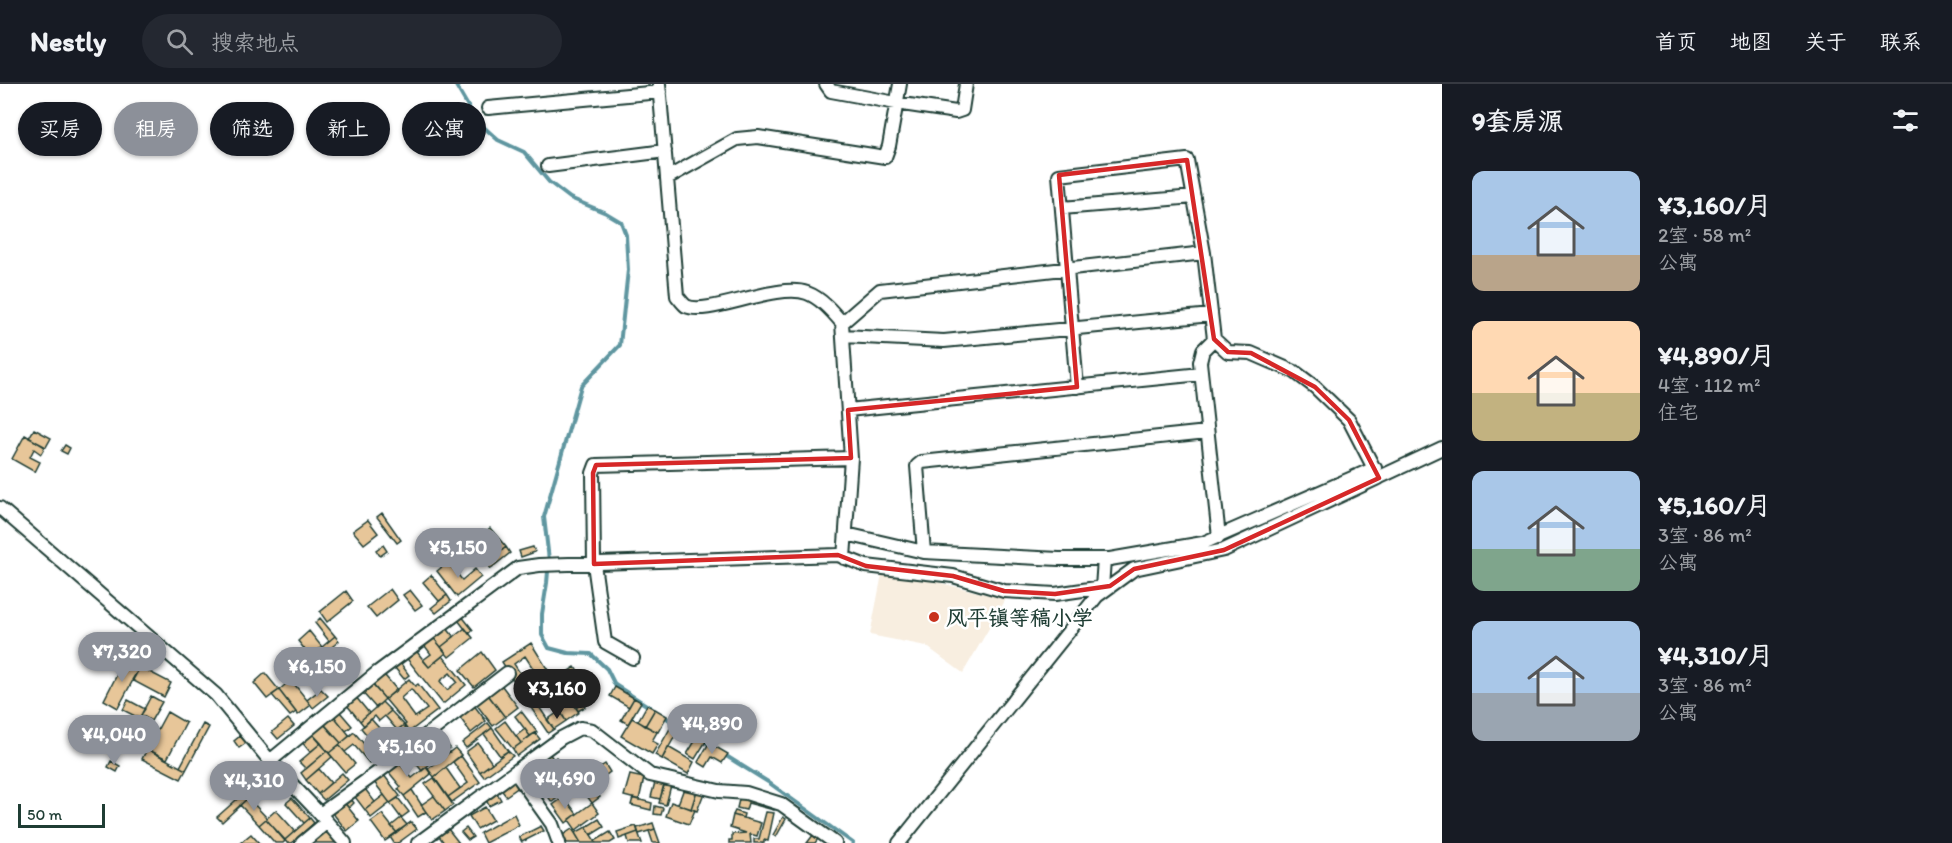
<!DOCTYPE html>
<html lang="zh">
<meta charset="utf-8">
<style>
:root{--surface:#171b24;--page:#242831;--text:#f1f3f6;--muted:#9ea1a6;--line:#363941;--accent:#8c9099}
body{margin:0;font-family:Itim,"LXGW WenKai TC",sans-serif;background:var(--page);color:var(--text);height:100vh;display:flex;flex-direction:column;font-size:22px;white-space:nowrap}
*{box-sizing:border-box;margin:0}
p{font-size:20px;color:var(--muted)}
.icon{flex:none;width:33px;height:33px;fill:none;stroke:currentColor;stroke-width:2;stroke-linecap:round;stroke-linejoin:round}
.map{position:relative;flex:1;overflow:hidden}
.drawer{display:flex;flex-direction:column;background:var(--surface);width:510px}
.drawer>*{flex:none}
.banner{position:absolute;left:18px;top:18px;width:570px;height:54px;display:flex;gap:12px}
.scale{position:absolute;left:18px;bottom:15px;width:87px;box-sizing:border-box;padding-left:6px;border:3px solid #1f3d34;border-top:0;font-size:16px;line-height:21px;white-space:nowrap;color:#1f3d34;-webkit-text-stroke:4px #fff;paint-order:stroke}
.price{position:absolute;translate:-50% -51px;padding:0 14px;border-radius:21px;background:var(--accent);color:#fff;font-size:20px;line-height:39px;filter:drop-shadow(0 2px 3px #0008)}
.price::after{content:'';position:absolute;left:50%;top:36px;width:18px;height:14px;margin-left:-9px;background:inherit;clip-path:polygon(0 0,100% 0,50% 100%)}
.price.active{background:#222;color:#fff}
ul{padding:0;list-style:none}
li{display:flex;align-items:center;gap:18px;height:150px;padding:0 30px}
li span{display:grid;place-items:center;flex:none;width:168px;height:120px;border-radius:12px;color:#555}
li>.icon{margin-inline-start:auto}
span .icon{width:72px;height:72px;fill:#fffc;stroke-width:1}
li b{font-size:26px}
h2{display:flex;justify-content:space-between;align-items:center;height:72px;padding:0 30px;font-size:26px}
.pill{padding:0 21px;border-radius:27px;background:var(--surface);box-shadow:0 2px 4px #0004;font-size:21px;line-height:54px}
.pill.active{background:var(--accent);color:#fff}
header{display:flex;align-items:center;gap:36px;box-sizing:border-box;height:84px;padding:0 30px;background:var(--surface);border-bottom:2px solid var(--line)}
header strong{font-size:28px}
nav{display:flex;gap:33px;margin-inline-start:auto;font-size:21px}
.search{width:420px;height:54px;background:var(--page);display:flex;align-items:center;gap:15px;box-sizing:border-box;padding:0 21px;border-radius:33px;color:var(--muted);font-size:22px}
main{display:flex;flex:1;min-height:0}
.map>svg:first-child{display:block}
</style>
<header>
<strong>Nestly</strong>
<div class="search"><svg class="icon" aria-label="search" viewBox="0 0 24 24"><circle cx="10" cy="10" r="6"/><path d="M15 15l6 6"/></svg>搜索地点</div>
<nav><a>首页</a><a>地图</a><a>关于</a><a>联系</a></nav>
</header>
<main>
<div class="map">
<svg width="1442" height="759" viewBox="0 0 1442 759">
<rect width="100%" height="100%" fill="#fff"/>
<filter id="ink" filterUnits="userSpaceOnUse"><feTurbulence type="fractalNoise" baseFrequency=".0167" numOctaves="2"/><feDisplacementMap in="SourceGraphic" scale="12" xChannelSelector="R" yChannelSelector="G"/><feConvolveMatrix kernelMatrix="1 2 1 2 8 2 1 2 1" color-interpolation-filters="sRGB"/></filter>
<g filter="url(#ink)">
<path fill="#f8eee0" d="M883,485L1006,515L963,589L926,562L870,551Z"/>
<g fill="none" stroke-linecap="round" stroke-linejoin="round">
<path stroke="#5e96a0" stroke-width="4" d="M455,0L476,36L498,56L524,68L549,98L570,114L606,129L621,138L626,151L628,186L620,261L581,302L544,433L549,476L547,499L542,530V551L549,564L568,569L591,570L607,585L615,601L651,624
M662,631L676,640
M690,649L712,662
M723,670L768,698L853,759"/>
</g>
<path fill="#e7c699" stroke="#1f3d34" stroke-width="1.5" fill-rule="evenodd" d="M34,345L51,354L46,363L29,354Z
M25,351L45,363L41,370L34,365L30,373L40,378L35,388L12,375Z
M65,361L70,364L67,370L61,367Z
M382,429L401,456L397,459L377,433Z
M368,436L378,449L364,460L353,447Z
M490,444L506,463L498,470L482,450Z
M383,461L387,467L380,472L376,466Z
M506,463L510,469L490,485L486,479Z
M533,463L535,468L521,473L519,467Z
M448,478L462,496L475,485L481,493L457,513L437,487Z
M431,491L447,511L439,517L423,498Z
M390,505L398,516L376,534L367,523Z
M410,506L422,521L415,526L403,511Z
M346,507L353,517L327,538L320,528Z
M447,511L451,517L436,529L431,524Z
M457,526L473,546L469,550L458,536L447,544L442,537Z
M320,534L335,552L329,557L315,539Z
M441,537L454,553L441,563L428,547Z
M465,544L473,554L449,573L441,563Z
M309,547L322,563L310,572L298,557Z
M428,547L446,569L429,583L423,576L431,570L425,562L418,568L411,560Z
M335,552L339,557L326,568L322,563Z
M410,559L429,583L443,572L466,601L443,620L400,566ZM450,589L457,598L447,606L440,597Z
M531,559L553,594L532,608L527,600L519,605L502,578ZM525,572L538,592L527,600L514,580Z
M482,568L495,586L474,603L460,586Z
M396,573L409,591L404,595L390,578Z
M125,575L140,583L118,624L104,616Z
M140,583L171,599L164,613L132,596Z
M575,583L582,594L571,601L564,590Z
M380,586L397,606L385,615L368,596Z
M265,589L279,606L267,615L254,599Z
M367,594L385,615L376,624L361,607Z
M409,595L415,602L418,600L438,626L409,648L404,642L406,640L385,615ZM411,605L427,625L415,633L401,614Z
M291,596L311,621L298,631L279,606Z
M499,598L518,623L505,633L486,608Z
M615,603L634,614L629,623L610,612Z
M563,604L579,628L566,637L550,613Z
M321,605L328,612L313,624L307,616Z
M527,605L554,645L548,649L521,609Z
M279,606L296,628L290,632L272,611Z
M485,607L505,633L493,642L473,616Z
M151,612L162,618L151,637L141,631Z
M355,612L369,629L360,637L346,620Z
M634,614L641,618L628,640L621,636Z
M128,616L145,625L139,634L123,626Z
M382,618L391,627L379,637L375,632L364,642L360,637Z
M583,619L585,623L578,627L576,624Z
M473,620L486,637L471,649L458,631Z
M334,621L352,642L346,647L333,631Z
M647,621L655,625L645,642L638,637Z
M655,625L667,632L658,648L645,642Z
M391,627L404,641L397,646L385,632Z
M521,627L537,648L530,652L515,632Z
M560,627L566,637L554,645L547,636Z
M167,628L186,639L167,675L147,665Z
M333,631L350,652L341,659L323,639Z
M319,634L341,659L329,669L307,644Z
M632,634L657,648L652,657L658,660L652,670L621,652Z
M676,634L683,638L662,675L655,671Z
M288,635L294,642L278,655L272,648Z
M371,635L388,654L377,663L361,644Z
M505,637L521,659L513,665L496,644Z
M683,638L698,646L694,652L680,643Z
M488,639L492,644L466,664L462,659Z
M203,640L209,643L186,686L180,683Z
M404,641L409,648L383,670L377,663Z
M307,644L321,659L310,668L297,652Z
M492,644L508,667L500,672L484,650Z
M525,645L530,652L521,659L516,652Z
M354,648L375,673L369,679L354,661L345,668L339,661Z
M535,649L540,655L517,672L513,665Z
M700,649L708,654L695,675L687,670Z
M240,652L246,659L239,664L234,657Z
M440,652L450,664L431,679L421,667Z
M321,659L327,667L306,685L299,678Z
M478,659L492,679L480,688L466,668Z
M709,659L728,670L722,679L712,673L706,683L698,678Z
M339,661L355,680L345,688L329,669Z
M418,662L431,679L422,687L408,669Z
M668,663L694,678L688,690L662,675Z
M455,664L461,671L434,693L428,685Z
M147,665L186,686L181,695L142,675Z
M546,665L552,673L537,684L531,676Z
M327,667L332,673L306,696L301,689Z
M508,667L513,672L484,693L480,688Z
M408,669L415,678L405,686L398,677Z
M461,672L480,698L452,718L448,713L468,699L453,678Z
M556,673L570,692L561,699L547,680Z
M530,674L553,705L543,713L520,681Z
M111,677L120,682L117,688L108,683Z
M398,677L412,694L426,683L431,690L404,712L398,705L401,703L387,686Z
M605,680L610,688L599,696L593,688Z
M446,684L460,704L448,713L434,693Z
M584,684L589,691L578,699L573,692Z
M270,685L280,696L274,702L271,698L251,716L244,709Z
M319,685L331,699L318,710L306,696Z
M380,686L400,712L390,719L371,694Z
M658,687L667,689L660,715L651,713Z
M668,688L684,694L672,697L666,721L659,719Z
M342,689L348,696L324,716L318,710Z
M516,690L523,700L506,712L499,703Z
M630,691L644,694L639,716L624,712Z
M570,692L576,700L552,718L546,710Z
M434,694L453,721L445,727L425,700Z
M587,695L600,713L592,719L579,701Z
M686,699L698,703L691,725L678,720Z
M362,701L375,718L365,726L352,709Z
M742,703L778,713L774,726L748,719L746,726L737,724Z
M412,706L426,728L418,733L404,712Z
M496,707L501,716L489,722L485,713Z
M697,707L704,709L697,727L691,725Z
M244,709L248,714L222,738L217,733Z
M384,711L390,719L371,734L365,726Z
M349,712L354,719L349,724L343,717Z
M434,712L445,727L432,736L421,721Z
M564,713L577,730L566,739L553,721Z
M248,714L267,734L259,741L240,721Z
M292,714L310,734L304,739L286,719Z
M398,714L409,728L401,734L390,719Z
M633,714L652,719L651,726L631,721Z
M343,717L359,737L347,747L331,727Z
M671,718L695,726L689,740L666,732Z
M592,719L599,729L576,746L569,736Z
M655,722L663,724L661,731L654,730Z
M485,723L493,736L477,745L469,732Z
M789,725L823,748L815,759H807L814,750L785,731Z
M276,726L295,747L285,756L266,735Z
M735,727L744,730L743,734L733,731Z
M766,728L774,729L768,757L764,756V759H754V755H759Z
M382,730L397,749L385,757L371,738Z
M514,730L519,741L485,759L480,749Z
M733,731L761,739L757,752L750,750L751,759H729V756H732V750L746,749L730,744Z
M783,733L786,735L776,753L773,751Z
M310,734L314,739L292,759H287L285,756Z
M401,734L407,741L397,749L391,742Z
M266,735L285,757L283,759H275L259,741Z
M599,735L604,743L591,751L586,743Z
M411,738L417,745L398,759H394L390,753Z
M653,739L655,745L639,750L637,744Z
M541,742L544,747L522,758L519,753Z
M636,742L638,748L619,755L617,748Z
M326,743L340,759H314L311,756Z
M586,743L595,757L596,759H581L575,749Z
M466,744L473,753L468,756L461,748Z
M448,745L459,759H444L439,752Z
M572,745L575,749L581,759H567L563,751Z
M655,745L660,759H653L649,747Z
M610,748L615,756L610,759H596L595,757Z
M638,748L642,759H629L627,752Z
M251,750L259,759H240Z"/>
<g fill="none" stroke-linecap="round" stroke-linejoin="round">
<g stroke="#1f3d34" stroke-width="16">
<path id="minor" d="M659,0L677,212C679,214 683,220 686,222C707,233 776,198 807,209C821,214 833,228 842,239L851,374L844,474
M826,0L831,7L896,19L956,28L962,26L966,0
M488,24L660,8
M548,82L665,67
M667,94L737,55L758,53L885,73L889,62L900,0
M1062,124L1194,113
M842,239L880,206L1204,169
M843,252L944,257L1211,231
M1214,255L1203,266L1200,278L1219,453
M1077,303L1059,91L1187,76L1204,169L1214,255L1228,268L1251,269L1295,288L1315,303L1349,336L1379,394
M848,326L1201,290
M0,424L216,611L270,677L320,730L345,759
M846,450L924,468L1059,475H1110L1203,459L1375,384
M924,468L917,382L922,378L1207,348
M1102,504L1104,475
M633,574L605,558L594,480L593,389L596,381L851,374
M270,677L378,588L518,484L539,481L838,471L866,482L953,492L1004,507L1055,510L1110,502
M515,688L552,740L559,759
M320,730L385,683L507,589
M302,759L327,738
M418,759L561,654L580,644L592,646L650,691L719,707L746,709L781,720L835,759
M899,759L1097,512L1134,485L1224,466L1442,364"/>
</g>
<use href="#minor" stroke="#fff" stroke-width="12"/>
</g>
</g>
<path fill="none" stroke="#d62828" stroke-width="4.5" stroke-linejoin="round" d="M1187,76L1214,255L1228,268L1251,269L1315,303L1349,336L1379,394L1224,466L1134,485L1110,502L1055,510L1004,507L953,492L866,482L838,471L594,480L593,389L596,381L851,374L848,326L1077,303L1059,91Z"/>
<circle fill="#c8321e" stroke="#fff" stroke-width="2" cx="934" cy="533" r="6"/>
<g text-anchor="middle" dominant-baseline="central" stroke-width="5" stroke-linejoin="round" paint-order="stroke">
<g font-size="21" font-weight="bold" fill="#1f3d34" stroke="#fff" text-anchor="start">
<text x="946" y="533">风平镇等稿小学</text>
</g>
</g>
</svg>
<div class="scale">50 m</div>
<b class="price" style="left:458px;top:495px">¥5,150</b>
<b class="price" style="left:122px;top:599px">¥7,320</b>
<b class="price" style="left:317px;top:614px">¥6,150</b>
<b class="price active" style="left:557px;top:636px">¥3,160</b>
<b class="price" style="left:712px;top:671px">¥4,890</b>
<b class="price" style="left:114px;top:682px">¥4,040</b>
<b class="price" style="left:407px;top:694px">¥5,160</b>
<b class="price" style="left:565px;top:726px">¥4,690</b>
<b class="price" style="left:254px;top:728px">¥4,310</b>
<div class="banner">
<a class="pill">买房</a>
<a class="pill active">租房</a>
<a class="pill">筛选</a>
<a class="pill">新上</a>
<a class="pill">公寓</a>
</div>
</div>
<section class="drawer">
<h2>9套房源<svg class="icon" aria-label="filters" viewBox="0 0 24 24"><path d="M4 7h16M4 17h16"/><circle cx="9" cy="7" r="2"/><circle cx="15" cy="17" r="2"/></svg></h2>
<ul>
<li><span style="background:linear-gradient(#a9c7e8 70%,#b9a48a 0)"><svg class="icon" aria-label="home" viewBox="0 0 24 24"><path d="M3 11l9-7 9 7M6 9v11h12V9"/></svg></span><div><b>¥3,160/月</b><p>2室 · 58 m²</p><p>公寓</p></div></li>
<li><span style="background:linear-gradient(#ffd9b3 60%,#c2b280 0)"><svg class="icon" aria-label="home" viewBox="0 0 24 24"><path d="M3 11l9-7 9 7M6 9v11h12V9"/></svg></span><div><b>¥4,890/月</b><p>4室 · 112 m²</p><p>住宅</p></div></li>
<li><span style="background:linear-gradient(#a9c7e8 65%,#7fa58c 0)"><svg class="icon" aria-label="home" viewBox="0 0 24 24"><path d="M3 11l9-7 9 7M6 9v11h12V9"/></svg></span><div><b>¥5,160/月</b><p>3室 · 86 m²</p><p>公寓</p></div></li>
<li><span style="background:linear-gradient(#a9c7e8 60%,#9aa5b1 0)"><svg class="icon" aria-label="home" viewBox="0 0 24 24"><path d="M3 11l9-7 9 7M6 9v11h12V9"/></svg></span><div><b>¥4,310/月</b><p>3室 · 86 m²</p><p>公寓</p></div></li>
</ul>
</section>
</main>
